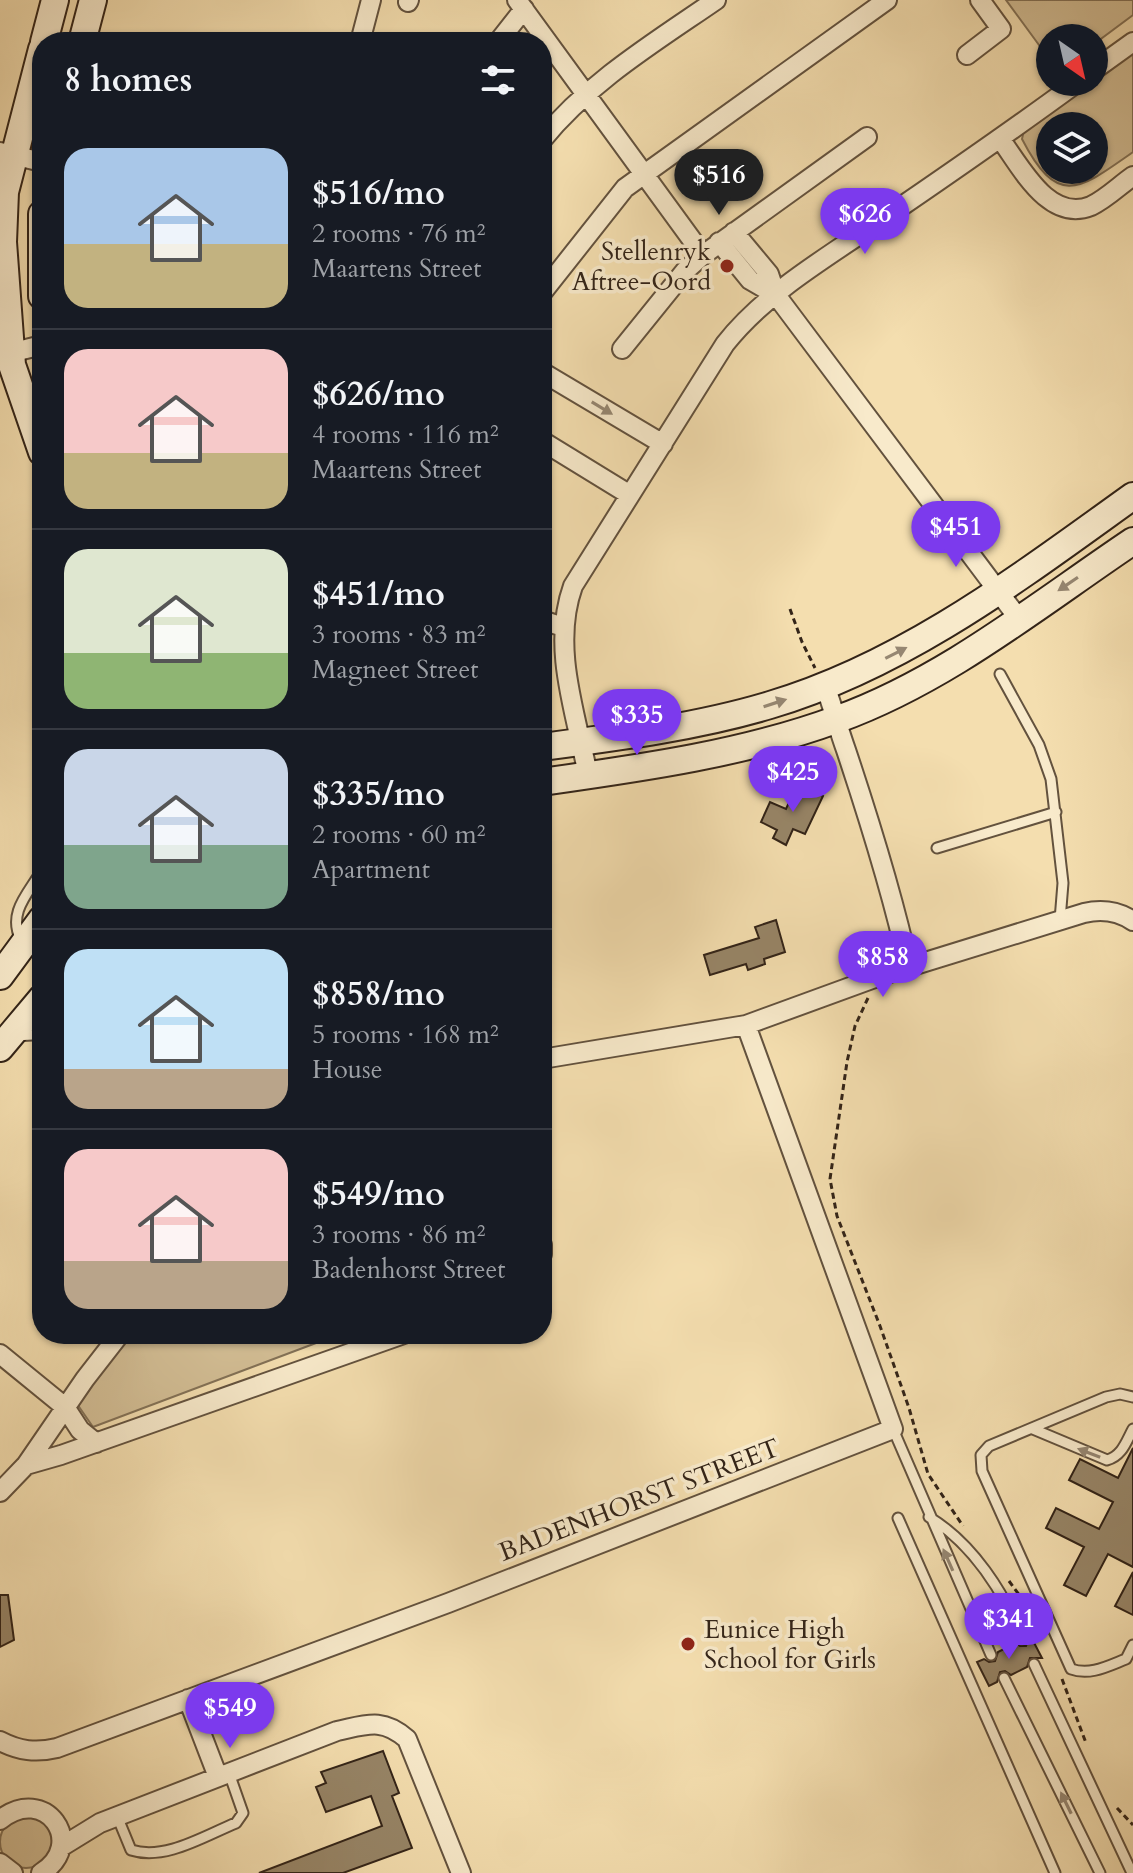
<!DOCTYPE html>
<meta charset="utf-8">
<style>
:root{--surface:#171b24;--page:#242831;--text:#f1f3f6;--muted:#9ea1a6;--line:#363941;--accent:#7c3aed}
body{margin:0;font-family:Cardo,serif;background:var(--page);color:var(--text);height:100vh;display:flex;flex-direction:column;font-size:30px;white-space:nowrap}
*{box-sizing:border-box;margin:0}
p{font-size:26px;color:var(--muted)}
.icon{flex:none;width:44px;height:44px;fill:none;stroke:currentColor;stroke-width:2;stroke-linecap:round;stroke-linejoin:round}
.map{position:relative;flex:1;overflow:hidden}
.side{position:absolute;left:32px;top:32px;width:520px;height:1312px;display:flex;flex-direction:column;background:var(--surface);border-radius:32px;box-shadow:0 2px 6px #0004}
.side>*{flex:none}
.needle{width:52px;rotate:146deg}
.buttons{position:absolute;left:1036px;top:24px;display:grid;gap:16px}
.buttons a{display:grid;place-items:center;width:72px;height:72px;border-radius:50%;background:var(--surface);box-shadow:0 2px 6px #0004;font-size:40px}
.price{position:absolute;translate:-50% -68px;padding:0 18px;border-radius:28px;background:var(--accent);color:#fff;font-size:26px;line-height:52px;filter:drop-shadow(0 2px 4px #0008)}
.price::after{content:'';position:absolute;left:50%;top:48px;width:24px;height:18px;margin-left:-12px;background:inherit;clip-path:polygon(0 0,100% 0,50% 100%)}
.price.selected{background:#222;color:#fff}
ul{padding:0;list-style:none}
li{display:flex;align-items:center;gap:24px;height:200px;padding:0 32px}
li+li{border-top:2px solid var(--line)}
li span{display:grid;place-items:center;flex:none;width:224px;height:160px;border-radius:24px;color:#555}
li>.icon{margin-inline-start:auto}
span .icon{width:96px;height:96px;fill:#fffc;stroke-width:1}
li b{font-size:34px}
h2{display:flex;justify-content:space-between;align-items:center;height:96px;padding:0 32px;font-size:34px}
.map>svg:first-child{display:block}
</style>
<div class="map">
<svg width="1133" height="1873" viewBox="0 0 1133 1873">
<rect width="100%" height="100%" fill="#f4deaf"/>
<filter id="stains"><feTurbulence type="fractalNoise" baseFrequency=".0025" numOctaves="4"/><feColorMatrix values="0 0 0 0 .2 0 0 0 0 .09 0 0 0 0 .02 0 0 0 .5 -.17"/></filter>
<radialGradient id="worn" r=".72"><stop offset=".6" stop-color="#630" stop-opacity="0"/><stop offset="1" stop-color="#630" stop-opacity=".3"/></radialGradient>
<path fill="#d3be95" stroke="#837156" stroke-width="2" fill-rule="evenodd" d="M1006,0H1133V15L1094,44V38H1050V60Z
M1133,43V152C1080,189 1058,209 1022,139L1027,117L1078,82H1094V71ZM1050,126H1094V170H1050Z
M127,1334H340L93,1427L75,1401Z
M0 1842a26 26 0 1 1 52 0a26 26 0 1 1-52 0Z"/>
<path fill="#978567" stroke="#332418" stroke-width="2" d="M797,785L823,796L805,834L793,829L786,845L773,838L777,830L761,822L770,802L786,809Z
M776,920L785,952L764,959L765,964L748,970L746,964L710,975L704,955L759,938L755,927Z
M1133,1448V1567L1108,1554L1086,1596L1064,1585L1084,1547L1046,1528L1056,1508L1099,1529L1113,1502L1069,1480L1080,1459L1118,1478Z
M1133,1572V1615L1115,1606Z
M0,1595H8L14,1640L0,1647Z
M1030,1635L1042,1658H1030L1027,1667L1011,1675L1005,1671L1000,1672L997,1682L989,1686L977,1662L984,1659L989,1662L995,1661L998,1652L1016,1643L1020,1646H1026Z
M383,1751L399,1793L392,1796L412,1848L343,1873H259L382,1826L371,1796L326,1812L316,1787L326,1783L321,1772Z"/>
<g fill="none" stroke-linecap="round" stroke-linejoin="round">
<g stroke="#63523e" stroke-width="13">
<path id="lane" d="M1000,674L1039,745L1051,779L1063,883L1060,920
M937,848L1056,812
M21,940C7,912 29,893 42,870
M15,1036L32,1035L42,1030
M1133,1397L1120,1394L1106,1397L989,1446L981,1455L982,1471L1071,1669C1090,1676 1108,1666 1126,1659L1133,1645
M893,1429L991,1655
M1033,1429L1107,1460C1122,1456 1126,1442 1133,1429
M929,1517C972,1543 1005,1593 1022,1639
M898,1518L1055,1873
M1034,1664L1132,1873
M1004,1678L1100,1873
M117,1816L131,1850C165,1861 204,1836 236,1823L243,1813L229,1773"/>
</g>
<g stroke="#63523e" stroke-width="22">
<path id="street" d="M517,0L703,255
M408,2L409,0
M360,42L371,0
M498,42L524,9
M967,55L1001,29L980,0
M1094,70L1133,42
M542,140C589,82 655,42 716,0
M1001,140C1021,167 1049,223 1091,206C1106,199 1120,185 1133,176
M0,152L42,162
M734,232L769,274L776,295L1019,619
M719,242L750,280L776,295
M542,293L625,188L887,0
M622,349L685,271L703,255L867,137
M2,355L42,345
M542,372L663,444
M542,441L630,495
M542,620L563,627
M825,686C833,707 838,728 846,750C870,822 893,895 909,969
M588,775C576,714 551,647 573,586L725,344C766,292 829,256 883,219C949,174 1014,129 1078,82
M542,1059L746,1025L883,975L1084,913C1101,909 1118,911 1133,921
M542,1245V1254
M0,1354L65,1407L80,1430L96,1443
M26,1465L61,1455L404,1334
M0,1492L26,1465L85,1379L120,1334
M188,1699L218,1777
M0,1741C19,1751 36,1753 57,1748L448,1603L893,1429L746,1025
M0,1820C45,1783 88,1844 41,1873
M61,1847L100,1823L337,1731C366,1725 382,1717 407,1739L461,1873
M0,1863L13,1873"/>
</g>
<g stroke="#332418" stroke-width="30">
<path id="secondary" d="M44,42L55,0
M82,42L93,0
M42,49L5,192L3,242L12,365L42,452
M42,214V296
M542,747C618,737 697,727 770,705C905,665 1020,577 1133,496
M542,782C641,768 743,754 838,719C946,680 1039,604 1133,541
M0,976L42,919
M0,1048L42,998"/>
</g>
<path stroke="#332418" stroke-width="3" stroke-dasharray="6 4" stroke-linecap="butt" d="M790,609L802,642L815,668
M868,998L855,1026L847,1062L830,1179L837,1216L880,1326L909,1408L928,1474L963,1526
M1009,1581L1028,1607
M1062,1679L1086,1743
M1117,1808L1133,1825"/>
<use href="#lane" stroke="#f8eacb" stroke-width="9"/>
<use href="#street" stroke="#f8eacb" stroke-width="18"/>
<use href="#secondary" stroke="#f8eacb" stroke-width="26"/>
</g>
<defs><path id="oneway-solid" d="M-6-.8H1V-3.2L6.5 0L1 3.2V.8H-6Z" transform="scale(2)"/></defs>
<g fill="#968772">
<use href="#oneway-solid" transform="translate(602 408) rotate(31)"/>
<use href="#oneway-solid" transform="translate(1068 584) rotate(146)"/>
<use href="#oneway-solid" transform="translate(896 653) rotate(-27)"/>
<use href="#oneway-solid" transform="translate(775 703) rotate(-18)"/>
<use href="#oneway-solid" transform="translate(1089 1453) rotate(-159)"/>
<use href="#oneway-solid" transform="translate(948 1560) rotate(-114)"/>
<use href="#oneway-solid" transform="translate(1066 1803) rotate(-116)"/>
</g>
<g fill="#8f2418" stroke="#f8eacb" stroke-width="3">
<circle cx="727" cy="266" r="8"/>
<circle cx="688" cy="1644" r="8"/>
</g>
<g text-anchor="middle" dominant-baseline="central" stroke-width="7" stroke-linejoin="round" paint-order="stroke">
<g font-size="26" fill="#332418" stroke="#f8eacb" text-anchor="end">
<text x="711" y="251">Stellenryk<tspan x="711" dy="30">Aftree-Oord</tspan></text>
<text x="704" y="1629" text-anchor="start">Eunice High<tspan x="704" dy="30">School for Girls</tspan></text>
</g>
<g font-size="26" fill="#332418" stroke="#f8eacb">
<text transform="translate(639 1500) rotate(-21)">BADENHORST STREET</text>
</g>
</g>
<rect width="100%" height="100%" filter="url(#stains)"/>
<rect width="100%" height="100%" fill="url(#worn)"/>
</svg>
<div class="buttons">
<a><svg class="needle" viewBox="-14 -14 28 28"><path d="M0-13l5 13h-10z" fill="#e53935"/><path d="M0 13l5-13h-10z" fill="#9ea1a6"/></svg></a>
<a><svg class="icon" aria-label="layers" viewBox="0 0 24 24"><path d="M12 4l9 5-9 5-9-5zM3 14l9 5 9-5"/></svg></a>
</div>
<b class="price selected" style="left:719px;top:217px">$516</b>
<b class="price" style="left:865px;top:256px">$626</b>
<b class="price" style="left:956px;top:569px">$451</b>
<b class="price" style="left:637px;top:757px">$335</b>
<b class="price" style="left:793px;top:814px">$425</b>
<b class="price" style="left:883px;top:999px">$858</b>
<b class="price" style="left:1009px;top:1661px">$341</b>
<b class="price" style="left:230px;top:1750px">$549</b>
<section class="side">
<h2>8 homes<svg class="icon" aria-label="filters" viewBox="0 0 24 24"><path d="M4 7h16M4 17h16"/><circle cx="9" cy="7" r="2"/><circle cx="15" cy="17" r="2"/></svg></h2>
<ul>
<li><span style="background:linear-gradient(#a9c7e8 60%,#c2b280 0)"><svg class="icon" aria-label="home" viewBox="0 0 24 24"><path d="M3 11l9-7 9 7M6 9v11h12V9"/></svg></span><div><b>$516/mo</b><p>2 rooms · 76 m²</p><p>Maartens Street</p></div></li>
<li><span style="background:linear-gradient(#f6c9c9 65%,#c2b280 0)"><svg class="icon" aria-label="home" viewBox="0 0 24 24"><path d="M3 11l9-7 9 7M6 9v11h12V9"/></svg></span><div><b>$626/mo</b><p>4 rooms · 116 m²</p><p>Maartens Street</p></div></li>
<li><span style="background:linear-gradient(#dfe7d0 65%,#8fb573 0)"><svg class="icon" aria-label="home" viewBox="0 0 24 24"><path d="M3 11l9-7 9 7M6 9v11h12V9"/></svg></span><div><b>$451/mo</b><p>3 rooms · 83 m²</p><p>Magneet Street</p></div></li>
<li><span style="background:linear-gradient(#c9d6e8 60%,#7fa58c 0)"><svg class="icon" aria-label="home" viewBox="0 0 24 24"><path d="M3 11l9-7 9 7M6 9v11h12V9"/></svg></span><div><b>$335/mo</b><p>2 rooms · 60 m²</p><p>Apartment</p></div></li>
<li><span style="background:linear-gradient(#bfe0f5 75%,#b9a48a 0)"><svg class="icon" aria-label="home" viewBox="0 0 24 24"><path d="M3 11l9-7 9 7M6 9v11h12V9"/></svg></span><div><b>$858/mo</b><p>5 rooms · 168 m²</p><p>House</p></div></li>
<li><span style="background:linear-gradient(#f6c9c9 70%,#b9a48a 0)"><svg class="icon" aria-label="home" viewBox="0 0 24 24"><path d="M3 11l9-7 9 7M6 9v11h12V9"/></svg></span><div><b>$549/mo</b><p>3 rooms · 86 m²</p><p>Badenhorst Street</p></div></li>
</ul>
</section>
</div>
